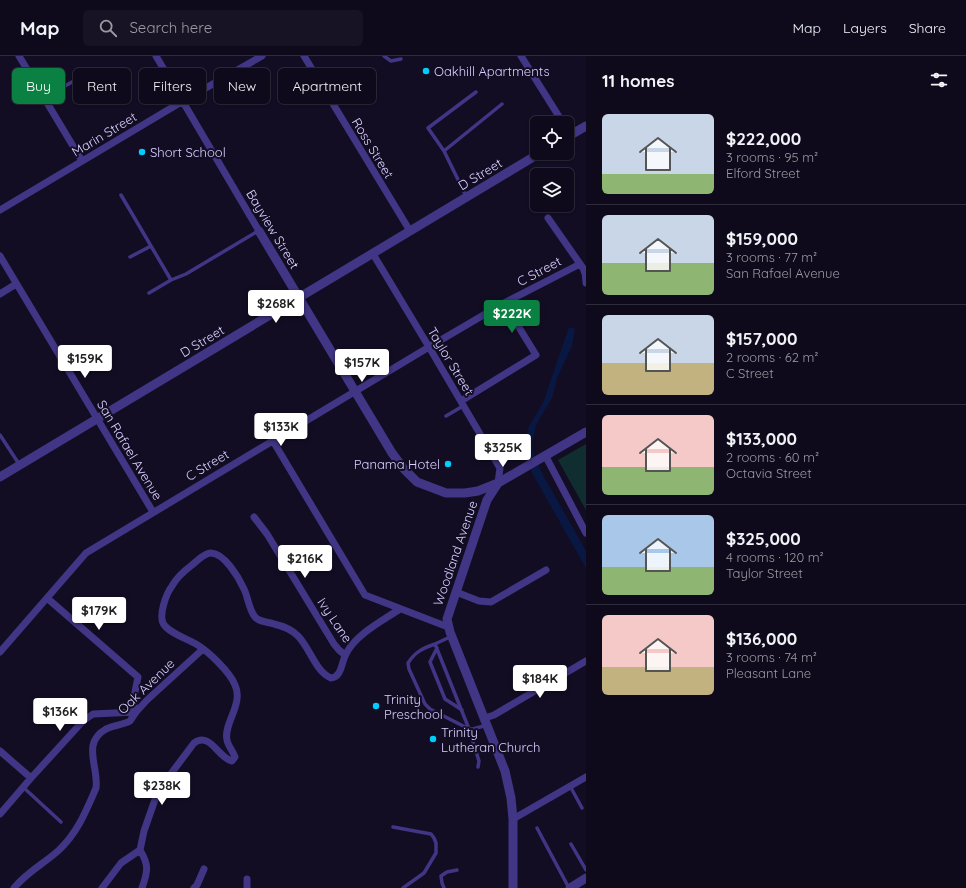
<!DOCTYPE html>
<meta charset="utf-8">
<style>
:root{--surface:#0e0a1b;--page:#171324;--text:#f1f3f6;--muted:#9b9aa3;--line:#2e2b3a;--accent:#0b8043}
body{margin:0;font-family:Quicksand,sans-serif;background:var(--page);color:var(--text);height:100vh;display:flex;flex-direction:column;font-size:15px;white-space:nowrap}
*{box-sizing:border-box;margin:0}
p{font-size:13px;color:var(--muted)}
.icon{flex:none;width:22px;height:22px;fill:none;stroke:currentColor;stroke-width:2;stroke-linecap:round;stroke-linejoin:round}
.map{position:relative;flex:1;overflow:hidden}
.sheet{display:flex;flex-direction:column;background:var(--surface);width:380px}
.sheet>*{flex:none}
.banner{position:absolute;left:12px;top:12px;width:380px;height:36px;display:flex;gap:8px}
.buttons{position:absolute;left:530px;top:60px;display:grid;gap:8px}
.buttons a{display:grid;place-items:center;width:44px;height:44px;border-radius:6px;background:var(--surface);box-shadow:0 1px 3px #0004,0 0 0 1px var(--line);font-size:20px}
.price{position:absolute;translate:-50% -34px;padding:0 9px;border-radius:4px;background:#fff;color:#222;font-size:13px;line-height:26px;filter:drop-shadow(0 1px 2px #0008)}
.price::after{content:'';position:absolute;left:50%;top:24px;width:12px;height:9px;margin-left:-6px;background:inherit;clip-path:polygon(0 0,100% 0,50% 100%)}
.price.current{background:var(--accent);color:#fff}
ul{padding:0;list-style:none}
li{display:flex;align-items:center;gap:12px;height:100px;padding:0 16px}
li+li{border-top:1px solid var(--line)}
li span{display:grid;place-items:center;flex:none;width:112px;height:80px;border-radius:6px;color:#555}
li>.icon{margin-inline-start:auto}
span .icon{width:48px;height:48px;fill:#fffc;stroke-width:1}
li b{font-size:17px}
h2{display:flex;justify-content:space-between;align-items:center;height:48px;padding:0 16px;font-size:17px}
.tag{padding:0 14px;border-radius:6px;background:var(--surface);box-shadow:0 1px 3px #0004,0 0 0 1px var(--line);font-size:14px;line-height:36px}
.tag.current{background:var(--accent);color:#fff}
header{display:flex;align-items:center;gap:24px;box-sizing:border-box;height:56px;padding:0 20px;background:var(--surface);border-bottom:1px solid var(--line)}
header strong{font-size:19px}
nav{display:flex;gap:22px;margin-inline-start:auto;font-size:14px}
.search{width:280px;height:36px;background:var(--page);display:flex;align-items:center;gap:10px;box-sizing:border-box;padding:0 14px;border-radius:6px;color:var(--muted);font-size:15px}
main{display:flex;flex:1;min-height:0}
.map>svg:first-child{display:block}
</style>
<header>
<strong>Map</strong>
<div class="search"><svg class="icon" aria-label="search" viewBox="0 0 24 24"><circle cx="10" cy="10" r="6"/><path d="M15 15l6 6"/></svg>Search here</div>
<nav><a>Map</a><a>Layers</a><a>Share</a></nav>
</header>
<main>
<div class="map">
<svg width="586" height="832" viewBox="0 0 586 832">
<rect width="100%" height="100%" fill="#130d24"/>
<path fill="#102d2f" d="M586,388V454L558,404Z"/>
<path fill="#081843" d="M569,271L575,273L572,290L557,322L552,342L536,369L532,389L535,402L544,421L586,495V512L532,417L523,394L529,370L543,347Z"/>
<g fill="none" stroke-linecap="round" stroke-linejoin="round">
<path stroke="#403685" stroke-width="3.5" d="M384,0L391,5L401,3
M44,42L93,14
M444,95L428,72L476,36
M121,139L171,224L186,218L258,175
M466,140L444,95L502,48
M130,201L151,190
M149,237L171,224
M446,360L463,350
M0,379L19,408
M450,581L435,588L469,673H473L487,669
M435,588C423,592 415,596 408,607L409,613L425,648L430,653L469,673L479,705L478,711
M437,592L430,606L445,643L462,654
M570,730L582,752
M23,731L61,766
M393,771L431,778L434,782L436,787V797L424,817L403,832
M537,772L569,832
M571,788L586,814
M444,832L442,827L441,820L447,816L457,814"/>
<path stroke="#403685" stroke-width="7" d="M19,0L82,105
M156,0L259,175
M304,0L410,175
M521,0L563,67
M0,154L183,45L262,0
M548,162L585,215L586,227
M373,198L429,291L500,412L498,427
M0,200L153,456
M0,238L16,228
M461,345L536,299L504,247
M273,385L365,539L448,571
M545,399L586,477
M254,461L267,478L334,588L339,594L345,599
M456,536L479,545L491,546L546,514
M0,596L86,497L429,291L504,247L580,208
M485,662L494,659L586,605
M0,695L31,722
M0,758L31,722L83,665L93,658L136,656L133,646L138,621L47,542
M513,763L586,721
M140,794C149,809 148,815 142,832
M247,823V832
M14,832C27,816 45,807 59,794C78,776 86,755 96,732C99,711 81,687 106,673C114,669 123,669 130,665L136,656L147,644L203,593
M102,832L121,807L140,794L144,775L158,735L194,687C210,675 218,702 232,705L235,701C233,695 228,690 227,684C223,668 244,648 235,629C230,616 208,595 196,588C187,583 167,576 163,567C159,558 166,538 172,530C177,521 184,515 192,509C197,505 203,498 210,497C224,496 239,522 244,533C248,541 249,554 255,561C259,566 268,566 274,568C283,570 292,574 298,580C310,592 315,615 331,622C342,621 341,607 346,598C355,579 382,565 400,553
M194,832L197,829L204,813"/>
<path stroke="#403685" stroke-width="9" d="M567,81L586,70
M259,175L392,397L404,413L417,426L446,437H465L478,435L498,427L586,376
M585,215H586
M0,421L540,97
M498,427L487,444L447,563L450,576L505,715L511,742L513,763V832
M570,832L586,822"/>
</g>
<g fill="#00cdfc" stroke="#130d24" stroke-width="1.5">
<circle cx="426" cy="15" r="4"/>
<circle cx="142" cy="96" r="4"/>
<circle cx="448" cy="408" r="4"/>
<circle cx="376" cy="650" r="4"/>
<circle cx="433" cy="683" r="4"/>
</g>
<g text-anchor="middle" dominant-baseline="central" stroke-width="4" stroke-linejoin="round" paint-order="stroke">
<g font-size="13" fill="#dad1ff" stroke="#130d24" text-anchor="start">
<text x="434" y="15">Oakhill Apartments</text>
<text x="150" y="96">Short School</text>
<text x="440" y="408" text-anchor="end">Panama Hotel</text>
<text x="384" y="643">Trinity<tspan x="384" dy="15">Preschool</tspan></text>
<text x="441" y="676">Trinity<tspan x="441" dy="15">Lutheran Church</tspan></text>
</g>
<g font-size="13" fill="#dad1ff" stroke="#130d24">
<text transform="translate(104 78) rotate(-31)">Marin Street</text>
<text transform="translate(373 92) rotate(59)">Ross Street</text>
<text transform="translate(480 118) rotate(-31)">D Street</text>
<text transform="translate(273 173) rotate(59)">Bayview Street</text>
<text transform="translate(539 215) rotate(-28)">C Street</text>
<text transform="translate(202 285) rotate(-31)">D Street</text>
<text transform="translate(451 305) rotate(59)">Taylor Street</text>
<text transform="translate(130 394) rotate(59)">San Rafael Avenue</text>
<text transform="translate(207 409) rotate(-31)">C Street</text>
<text transform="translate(455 497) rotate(-71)">Woodland Avenue</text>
<text transform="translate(335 564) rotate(56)">Ivy Lane</text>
<text transform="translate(146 630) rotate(-44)">Oak Avenue</text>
</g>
</g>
</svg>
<div class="buttons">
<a><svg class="icon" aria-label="locate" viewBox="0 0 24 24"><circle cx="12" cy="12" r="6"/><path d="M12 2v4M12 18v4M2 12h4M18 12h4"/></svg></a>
<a><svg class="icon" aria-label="layers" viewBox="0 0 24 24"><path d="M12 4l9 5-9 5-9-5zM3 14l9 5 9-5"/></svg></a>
</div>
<b class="price" style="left:276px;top:268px">$268K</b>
<b class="price current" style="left:512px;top:278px">$222K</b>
<b class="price" style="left:85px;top:323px">$159K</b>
<b class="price" style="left:362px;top:327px">$157K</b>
<b class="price" style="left:281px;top:391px">$133K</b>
<b class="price" style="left:503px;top:412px">$325K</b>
<b class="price" style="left:305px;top:523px">$216K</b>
<b class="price" style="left:99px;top:575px">$179K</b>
<b class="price" style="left:540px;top:643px">$184K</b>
<b class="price" style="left:60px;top:676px">$136K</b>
<b class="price" style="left:162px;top:750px">$238K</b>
<div class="banner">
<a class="tag current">Buy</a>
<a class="tag">Rent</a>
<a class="tag">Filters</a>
<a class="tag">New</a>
<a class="tag">Apartment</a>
</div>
</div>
<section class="sheet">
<h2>11 homes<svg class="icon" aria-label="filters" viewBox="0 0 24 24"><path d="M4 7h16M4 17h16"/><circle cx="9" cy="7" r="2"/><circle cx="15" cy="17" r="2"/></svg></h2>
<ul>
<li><span style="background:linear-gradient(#c9d6e8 75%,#8fb573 0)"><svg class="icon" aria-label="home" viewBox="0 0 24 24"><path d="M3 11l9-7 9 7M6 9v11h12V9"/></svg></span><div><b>$222,000</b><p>3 rooms · 95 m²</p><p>Elford Street</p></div></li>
<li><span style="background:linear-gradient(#c9d6e8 60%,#8fb573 0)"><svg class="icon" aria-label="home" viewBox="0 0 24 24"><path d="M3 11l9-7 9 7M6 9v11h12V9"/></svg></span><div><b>$159,000</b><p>3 rooms · 77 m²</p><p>San Rafael Avenue</p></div></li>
<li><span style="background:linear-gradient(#c9d6e8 60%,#c2b280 0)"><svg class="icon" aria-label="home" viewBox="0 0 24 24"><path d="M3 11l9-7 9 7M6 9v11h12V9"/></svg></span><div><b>$157,000</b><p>2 rooms · 62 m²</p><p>C Street</p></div></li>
<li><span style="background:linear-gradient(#f6c9c9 65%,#8fb573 0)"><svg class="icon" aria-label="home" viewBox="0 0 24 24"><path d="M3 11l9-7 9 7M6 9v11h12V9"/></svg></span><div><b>$133,000</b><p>2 rooms · 60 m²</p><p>Octavia Street</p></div></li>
<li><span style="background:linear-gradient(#a9c7e8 65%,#8fb573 0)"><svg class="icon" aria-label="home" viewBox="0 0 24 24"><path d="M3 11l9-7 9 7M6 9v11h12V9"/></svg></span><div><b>$325,000</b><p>4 rooms · 120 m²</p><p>Taylor Street</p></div></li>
<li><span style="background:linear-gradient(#f6c9c9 65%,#c2b280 0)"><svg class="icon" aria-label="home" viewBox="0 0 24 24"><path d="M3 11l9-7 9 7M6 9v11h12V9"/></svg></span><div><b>$136,000</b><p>3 rooms · 74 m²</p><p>Pleasant Lane</p></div></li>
</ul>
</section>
</main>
